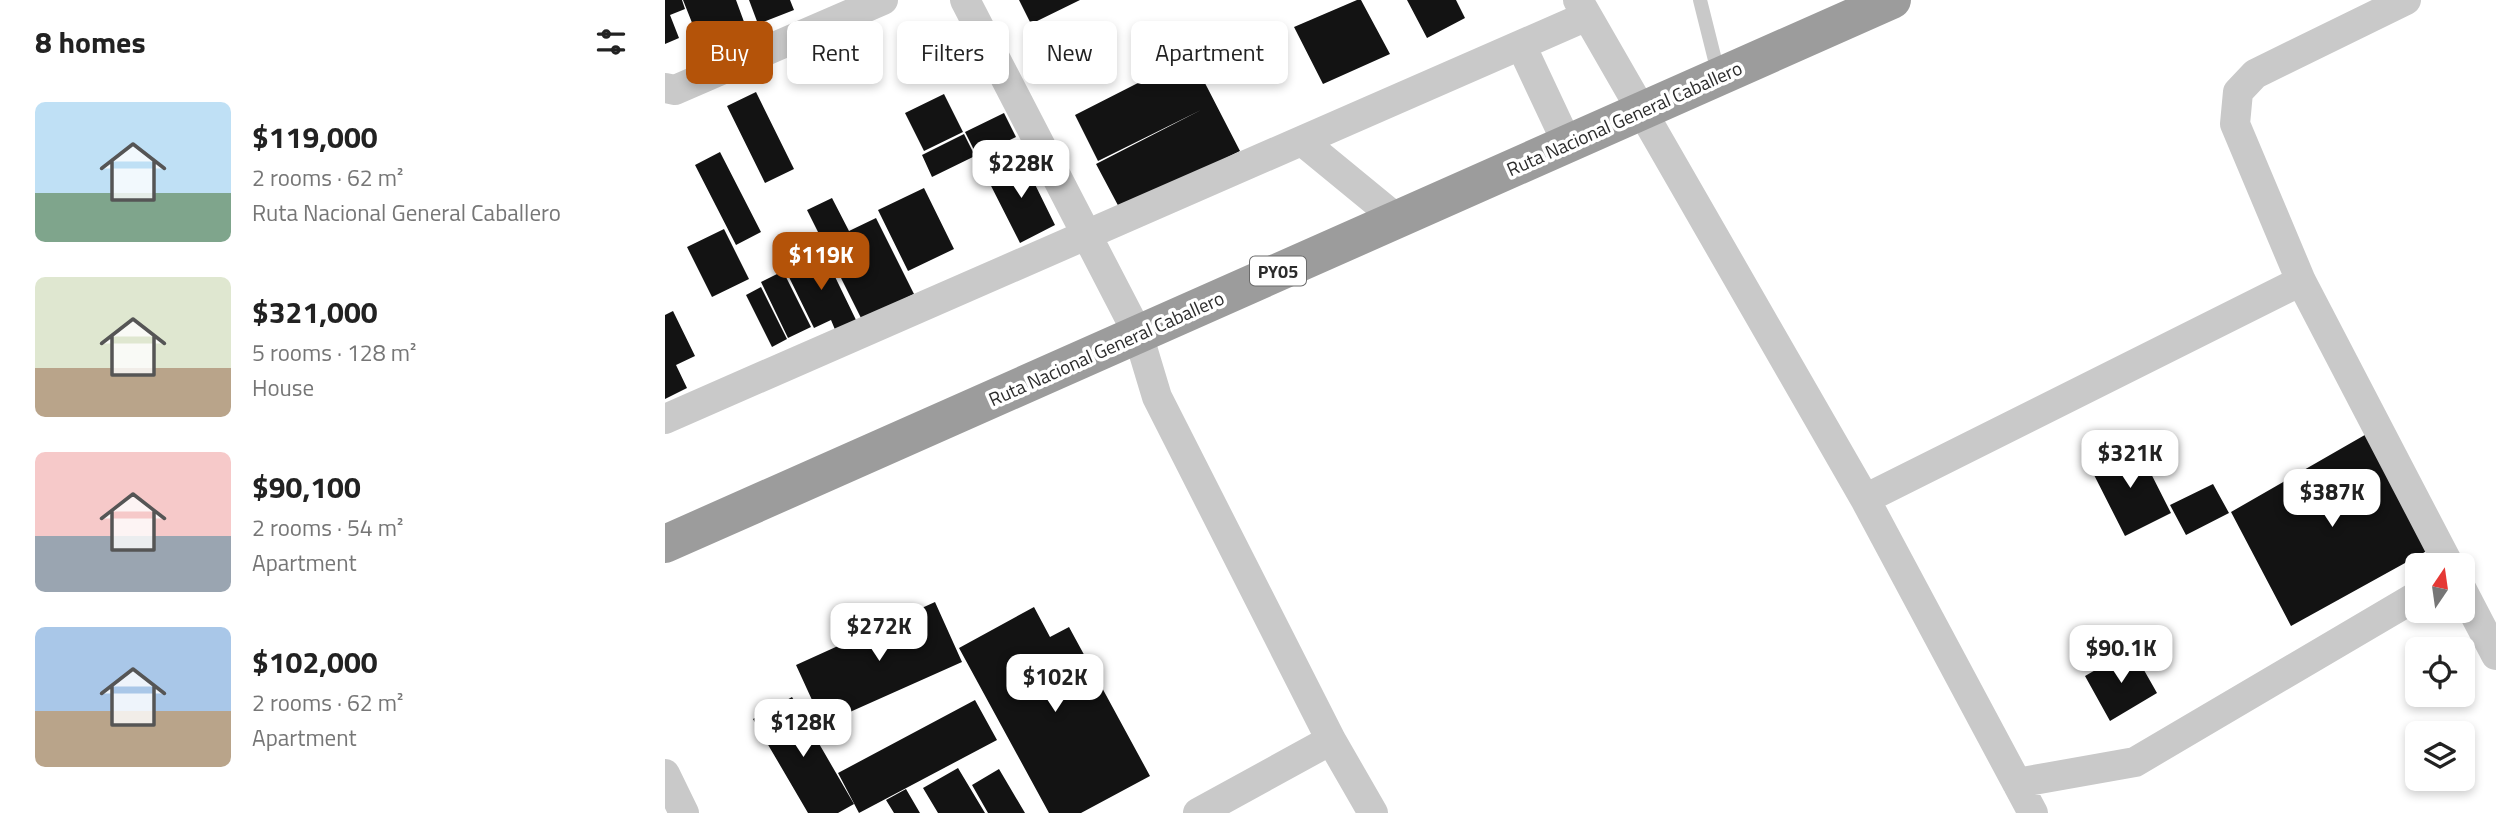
<!DOCTYPE html>
<meta charset="utf-8">
<style>
:root{--surface:#fff;--page:#f6f6f6;--text:#222;--muted:#767676;--accent:#b45309}
body{margin:0;font-family:"Titillium Web",sans-serif;background:var(--page);color:var(--text);height:100vh;display:flex;flex-direction:column;font-size:26px;white-space:nowrap}
*{box-sizing:border-box;margin:0}
p{font-size:23px;color:var(--muted)}
.icon{flex:none;width:38px;height:38px;fill:none;stroke:currentColor;stroke-width:2;stroke-linecap:round;stroke-linejoin:round}
.map{position:relative;flex:1;overflow:hidden}
.panel{display:flex;flex-direction:column;background:var(--surface);width:665px}
.panel>*{flex:none}
.banner{position:absolute;left:21px;top:21px;width:665px;height:63px;display:flex;gap:14px}
.needle{width:46px;rotate:13deg}
.buttons{position:absolute;left:1740px;top:553px;display:grid;gap:14px}
.buttons a{display:grid;place-items:center;width:70px;height:70px;border-radius:10px;background:var(--surface);box-shadow:0 4px 10px #0003;font-size:35px}
.price{position:absolute;translate:-50% -60px;padding:0 16px;border-radius:14px;background:#fff;color:#222;font-size:23px;line-height:46px;filter:drop-shadow(0 2px 4px #0008)}
.price::after{content:'';position:absolute;left:50%;top:42px;width:21px;height:16px;margin-left:-10px;background:inherit;clip-path:polygon(0 0,100% 0,50% 100%)}
.price.selected{background:var(--accent);color:#fff}
ul{padding:0;list-style:none}
li{display:flex;align-items:center;gap:21px;height:175px;padding:0 35px}
li span{display:grid;place-items:center;flex:none;width:196px;height:140px;border-radius:10px;color:#555}
li>.icon{margin-inline-start:auto}
span .icon{width:84px;height:84px;fill:#fffc;stroke-width:1}
li b{font-size:30px}
h2{display:flex;justify-content:space-between;align-items:center;height:84px;padding:0 35px;font-size:30px}
.pill{padding:0 24px;border-radius:10px;background:var(--surface);box-shadow:0 4px 10px #0003;font-size:24px;line-height:63px}
.pill.selected{background:var(--accent);color:#fff}
main{display:flex;flex:1;min-height:0}
.map>svg:first-child{display:block}
</style>
<main>
<section class="panel">
<h2>8 homes<svg class="icon" aria-label="filters" viewBox="0 0 24 24"><path d="M4 7h16M4 17h16"/><circle cx="9" cy="7" r="2"/><circle cx="15" cy="17" r="2"/></svg></h2>
<ul>
<li><span style="background:linear-gradient(#bfe0f5 65%,#7fa58c 0)"><svg class="icon" aria-label="home" viewBox="0 0 24 24"><path d="M3 11l9-7 9 7M6 9v11h12V9"/></svg></span><div><b>$119,000</b><p>2 rooms · 62 m²</p><p>Ruta Nacional General Caballero</p></div></li>
<li><span style="background:linear-gradient(#dfe7d0 65%,#b9a48a 0)"><svg class="icon" aria-label="home" viewBox="0 0 24 24"><path d="M3 11l9-7 9 7M6 9v11h12V9"/></svg></span><div><b>$321,000</b><p>5 rooms · 128 m²</p><p>House</p></div></li>
<li><span style="background:linear-gradient(#f6c9c9 60%,#9aa5b1 0)"><svg class="icon" aria-label="home" viewBox="0 0 24 24"><path d="M3 11l9-7 9 7M6 9v11h12V9"/></svg></span><div><b>$90,100</b><p>2 rooms · 54 m²</p><p>Apartment</p></div></li>
<li><span style="background:linear-gradient(#a9c7e8 60%,#b9a48a 0)"><svg class="icon" aria-label="home" viewBox="0 0 24 24"><path d="M3 11l9-7 9 7M6 9v11h12V9"/></svg></span><div><b>$102,000</b><p>2 rooms · 62 m²</p><p>Apartment</p></div></li>
</ul>
</section>
<div class="map">
<svg width="1831" height="813" viewBox="0 0 1831 813">
<rect width="100%" height="100%" fill="#fff"/>
<path fill="#131313" d="M0,0H17L20,9L5,15L14,38L0,44Z
M18,0H71L82,30L37,48Z
M84,0H125L129,10L93,24Z
M354,0H415L366,24Z
M692,0H696L725,54L658,84L629,27Z
M742,0H791L800,18L762,38Z
M526,56L575,151L456,211L431,164L536,110L433,161L410,115Z
M91,92L129,169L100,183L62,106Z
M279,94L298,132L259,151L240,113Z
M339,113L351,137L312,156L300,132Z
M299,134L310,156L267,177L257,155Z
M55,152L96,232L71,245L30,165Z
M357,158L390,225L355,243L321,176Z
M259,188L289,249L243,271L213,210Z
M167,198L184,231L211,218L249,294L197,320L142,210Z
M59,229L84,279L47,297L22,247Z
M157,250L192,322L171,332L166,320L149,328L120,269Z
M118,271L146,327L123,338L96,282Z
M96,287L122,339L107,347L81,295Z
M8,311L30,356L11,365L22,388L0,399V315Z
M1705,432L1769,547L1626,626L1566,512Z
M1471,444L1506,513L1460,536L1425,467Z
M1548,484L1564,513L1521,535L1505,505Z
M270,602L297,662L158,724L131,665Z
M369,607L385,637L404,627L485,776L416,813H384L294,648Z
M1467,649L1492,693L1445,721L1420,676Z
M127,697L189,804L173,813H143L88,719Z
M310,700L332,740L194,813L173,773Z
M293,768L320,813H273L258,788Z
M334,769L360,813H323L307,785Z
M241,789L255,813H229L221,800Z"/>
<g fill="none" stroke-linecap="round" stroke-linejoin="round">
<path stroke="#c9c9c9" stroke-width="14" d="M1035,0L1054,76"/>
<path stroke="#c9c9c9" stroke-width="30" d="M300,0L473,334L492,397L666,740L708,813
M913,0L1200,499L1368,813
M1741,0L1590,74L1573,92L1570,124L1636,281L1784,565
M856,45L902,143
M0,88L10,90L218,0
M637,141L732,219
M0,419L922,16
M1200,499L1636,281
M1797,590L1831,655
M0,774L19,813
M1352,783L1470,762L1752,596
M533,813L666,740"/>
<path stroke="#9c9c9c" stroke-width="38" d="M0,544L1227,0"/>
</g>
<g text-anchor="middle" dominant-baseline="central" stroke-width="7" stroke-linejoin="round" paint-order="stroke">
<rect fill="#fff" stroke="#6b6b6b" stroke-width="2" x="585" y="256.5" width="56" height="29" rx="5"/>
<g font-size="18" font-weight="bold" fill="#2c2c2c">
<text x="613" y="271">PY05</text>
</g>
<g font-size="19" fill="#2c2c2c" stroke="#fff">
<text transform="translate(959 118) rotate(-24)">Ruta Nacional General Caballero</text>
<text transform="translate(441 348) rotate(-24)">Ruta Nacional General Caballero</text>
</g>
</g>
</svg>
<div class="buttons">
<a><svg class="needle" viewBox="-14 -14 28 28"><path d="M0-13l5 13h-10z" fill="#e53935"/><path d="M0 13l5-13h-10z" fill="#767676"/></svg></a>
<a><svg class="icon" aria-label="locate" viewBox="0 0 24 24"><circle cx="12" cy="12" r="6"/><path d="M12 2v4M12 18v4M2 12h4M18 12h4"/></svg></a>
<a><svg class="icon" aria-label="layers" viewBox="0 0 24 24"><path d="M12 4l9 5-9 5-9-5zM3 14l9 5 9-5"/></svg></a>
</div>
<b class="price" style="left:356px;top:200px">$228K</b>
<b class="price selected" style="left:156px;top:292px">$119K</b>
<b class="price" style="left:1465px;top:490px">$321K</b>
<b class="price" style="left:1667px;top:529px">$387K</b>
<b class="price" style="left:214px;top:663px">$272K</b>
<b class="price" style="left:1456px;top:685px">$90.1K</b>
<b class="price" style="left:390px;top:714px">$102K</b>
<b class="price" style="left:138px;top:759px">$128K</b>
<div class="banner">
<a class="pill selected">Buy</a>
<a class="pill">Rent</a>
<a class="pill">Filters</a>
<a class="pill">New</a>
<a class="pill">Apartment</a>
</div>
</div>
</main>
